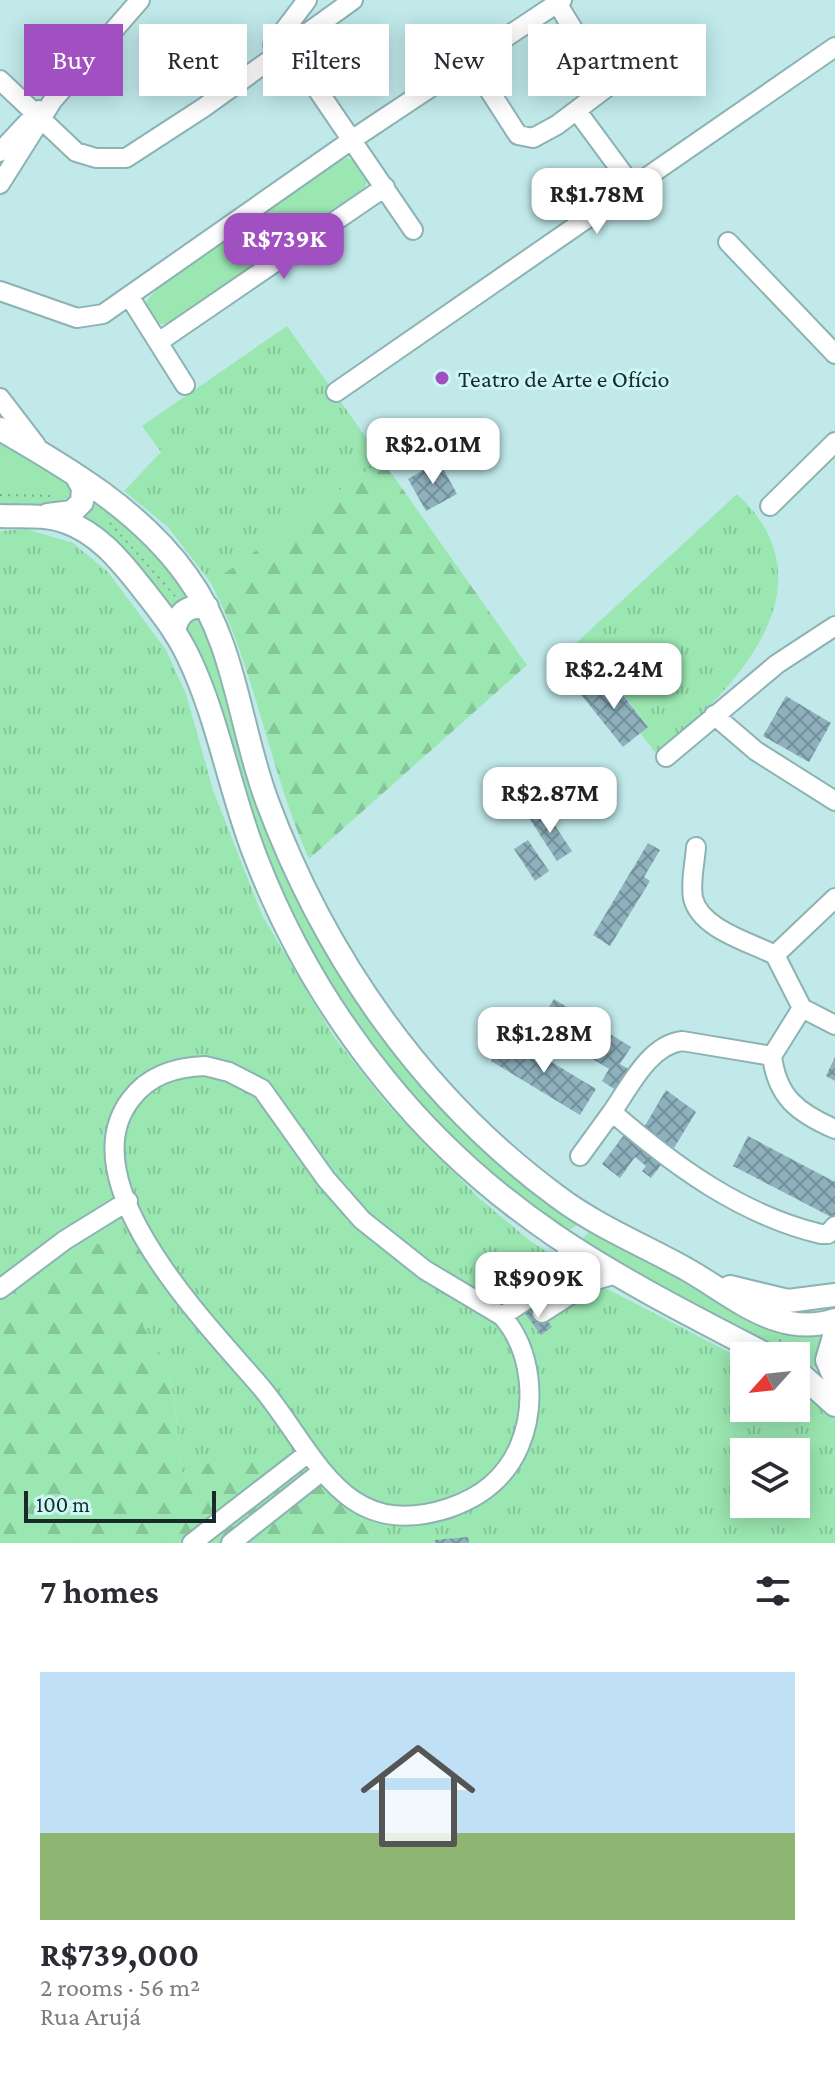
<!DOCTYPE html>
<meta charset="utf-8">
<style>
:root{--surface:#fff;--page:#f7f7f7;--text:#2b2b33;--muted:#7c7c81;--accent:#a050c0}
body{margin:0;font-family:"Crimson Pro",serif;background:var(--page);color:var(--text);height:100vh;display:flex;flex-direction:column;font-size:30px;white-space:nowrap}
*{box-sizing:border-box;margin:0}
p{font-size:26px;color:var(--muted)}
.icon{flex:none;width:44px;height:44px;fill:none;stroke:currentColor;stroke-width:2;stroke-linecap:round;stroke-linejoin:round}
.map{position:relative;height:1543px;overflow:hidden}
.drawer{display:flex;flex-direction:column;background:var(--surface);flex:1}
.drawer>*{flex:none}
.hud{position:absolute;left:24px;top:24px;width:788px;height:72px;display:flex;gap:16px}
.needle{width:52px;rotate:243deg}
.controls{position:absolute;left:730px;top:1342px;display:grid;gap:16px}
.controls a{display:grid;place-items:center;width:80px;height:80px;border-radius:0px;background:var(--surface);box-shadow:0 4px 20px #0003;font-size:40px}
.scale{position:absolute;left:24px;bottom:20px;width:192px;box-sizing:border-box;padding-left:8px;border:4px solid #1a292a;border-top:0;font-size:22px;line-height:28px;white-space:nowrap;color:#1a292a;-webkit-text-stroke:6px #cdf6f7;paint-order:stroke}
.price{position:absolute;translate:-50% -68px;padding:0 18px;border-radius:16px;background:#fff;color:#222;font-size:26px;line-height:52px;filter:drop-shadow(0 2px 4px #0008)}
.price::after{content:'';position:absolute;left:50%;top:48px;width:24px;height:18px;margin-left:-12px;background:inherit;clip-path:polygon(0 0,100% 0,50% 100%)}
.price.selected{background:var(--accent);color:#fff}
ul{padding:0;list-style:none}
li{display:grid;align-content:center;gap:16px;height:424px;padding:0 40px}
li span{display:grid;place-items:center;height:248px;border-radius:0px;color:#555}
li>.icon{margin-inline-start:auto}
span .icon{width:144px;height:144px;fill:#fffc;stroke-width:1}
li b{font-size:34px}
h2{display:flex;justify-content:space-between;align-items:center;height:96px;padding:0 40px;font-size:34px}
.chip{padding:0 28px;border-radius:0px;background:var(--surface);box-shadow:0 4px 20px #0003;font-size:28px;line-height:72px}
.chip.selected{background:var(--accent);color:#fff}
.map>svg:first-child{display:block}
</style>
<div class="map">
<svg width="835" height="1543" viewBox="0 0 835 1543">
<defs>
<pattern id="grass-tufts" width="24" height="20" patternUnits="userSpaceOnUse" patternTransform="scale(2)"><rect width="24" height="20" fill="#9ae7b1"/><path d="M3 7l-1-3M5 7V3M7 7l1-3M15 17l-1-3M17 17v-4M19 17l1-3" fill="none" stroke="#84c698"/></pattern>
<pattern id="forest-firs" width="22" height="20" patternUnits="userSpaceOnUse" patternTransform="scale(2)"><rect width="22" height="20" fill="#9ae7b1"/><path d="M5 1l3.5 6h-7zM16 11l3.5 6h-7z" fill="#84c698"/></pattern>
<pattern id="building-cross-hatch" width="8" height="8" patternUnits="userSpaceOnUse" patternTransform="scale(2)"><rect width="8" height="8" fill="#8eb1bd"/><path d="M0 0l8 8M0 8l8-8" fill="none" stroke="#73909a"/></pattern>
</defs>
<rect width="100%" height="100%" fill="#c1e9ea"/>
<path fill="url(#grass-tufts)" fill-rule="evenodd" d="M287,326L382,460L211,583L168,527L124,491L161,452L142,426Z
M737,494C835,585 738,688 656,753L640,733L648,726L616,685L609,691L574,645Z
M26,529L73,543L108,572L166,650L186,694L213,790L262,915L334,1037L387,1104L479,1198L529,1240L594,1282L744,1360V1408H796V1390L831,1416L835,1420V1543H378L326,1469L210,1462L182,1473L174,1396L165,1362L143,1326L149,1309L82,1245L0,1304V531ZM744,1452H796V1504H744Z"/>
<path fill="url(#forest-firs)" d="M382,460L527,665L309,859C269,769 256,671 211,583Z
M127,1242L143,1250L171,1294L149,1309L143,1326L165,1362L174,1397L182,1473L210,1462L246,1460L326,1469L378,1543H0V1304L82,1245Z"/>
<path fill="#9ae7b1" d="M347,158L354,161L367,181L364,191L169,325L157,323L146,302L158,287L338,160Z
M0,439L74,484L75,502L50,506L0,505Z
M94,497C119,515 181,571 190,600L171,606L83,524L82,516Z
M201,614L340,968L579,1224L571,1229H560L486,1173L398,1084L322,975L274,885L181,624Z
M591,1230L644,1260L826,1329L820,1370L717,1319L579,1242Z"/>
<path fill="url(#building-cross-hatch)" d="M439,461L457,494L426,511L408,479Z
M598,677L609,691L615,685L648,727L623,747L579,692Z
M786,696L831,723L809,762L763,736Z
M543,808L572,851L557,861L529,818Z
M528,840L549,871L535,881L514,849Z
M648,843L660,850L644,877L650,881L610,946L593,935Z
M554,999L631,1047L620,1064L635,1073L622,1094L602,1081L609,1069L538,1025Z
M507,1035L596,1089L580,1115L491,1061Z
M835,1057V1081L826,1076Z
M666,1090L696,1112L674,1148L643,1129Z
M627,1131L665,1160L651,1178L642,1171L646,1166L635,1157L620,1178L602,1164Z
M748,1136L835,1182V1219L733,1166Z
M536,1305L552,1327L541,1335L525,1313Z
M468,1537L469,1543H435V1540Z"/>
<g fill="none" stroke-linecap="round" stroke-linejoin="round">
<g stroke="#8cb2b4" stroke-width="22">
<path id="minor" d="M280,35L413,230
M273,45L307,0
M471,62L518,135L533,138L557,125L606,88L603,78L557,3
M0,80L76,152L96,158H126L203,108L353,0
M577,111L633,187
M0,152L39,110
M0,184L53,100L140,0
M728,242L835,354
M0,291L77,318L103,314L353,139L562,0
M129,296L185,385
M160,341L385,187
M336,392L835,47
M0,398L36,445
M770,506L835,442
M714,715L756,751L835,801
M666,757L777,664L835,626
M696,847C695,863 690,882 693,898C700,929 750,942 775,955
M835,898L775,955L802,1008L835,1025
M802,1008L772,1056C777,1097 798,1113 835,1129
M772,1056L682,1041C649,1045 629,1088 612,1112C673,1165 741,1215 821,1234H828L835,1226
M205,1066L229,1072L262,1089L326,1179L362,1220L425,1270L502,1316C532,1350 537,1405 519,1447C505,1479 481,1497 449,1508C342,1543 316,1453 261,1387C210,1327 66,1183 131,1099C149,1075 175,1067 205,1066Z
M580,1156L612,1112
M0,1289L65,1240L128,1201
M542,1313L592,1281L613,1275
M502,1316C533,1295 555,1285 569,1248
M192,1543L307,1454
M231,1543L321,1472"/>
</g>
<g stroke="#8cb2b4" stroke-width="26">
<path id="major" d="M0,429C68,468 141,511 187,576C236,643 239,726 267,801C325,957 423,1098 558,1197C594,1224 638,1243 677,1264C728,1290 774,1340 835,1320
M48,515L72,512L82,502L83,488L77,477
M0,516C21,517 45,514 66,522C97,533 118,558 138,583C157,607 176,630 189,658C219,721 230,793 256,858C287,938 332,1015 386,1081C497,1218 617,1277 769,1356
M174,631C178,612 188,605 207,607
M730,1287L788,1301L835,1295
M835,1333L827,1360L835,1379
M796,1370L835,1405"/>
</g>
<path stroke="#84a3a4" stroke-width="2" stroke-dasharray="2 6" stroke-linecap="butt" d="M0,495L52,496
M110,523L175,596
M779,1340L801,1352"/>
<use href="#minor" stroke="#fff" stroke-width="18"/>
<use href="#major" stroke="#fff" stroke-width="22"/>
</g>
<circle fill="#a050c0" stroke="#cdf6f7" stroke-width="3" cx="442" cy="378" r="8"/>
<g text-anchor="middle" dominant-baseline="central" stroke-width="6" stroke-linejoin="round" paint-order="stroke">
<g font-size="24" fill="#1a292a" stroke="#cdf6f7" text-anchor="start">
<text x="458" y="378">Teatro de Arte e Ofício</text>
</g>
</g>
</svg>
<div class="controls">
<a><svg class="needle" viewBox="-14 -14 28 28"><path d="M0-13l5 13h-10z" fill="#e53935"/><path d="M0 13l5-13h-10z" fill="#7c7c81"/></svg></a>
<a><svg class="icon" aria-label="layers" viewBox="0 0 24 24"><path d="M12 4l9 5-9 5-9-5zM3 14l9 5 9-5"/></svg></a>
</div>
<div class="scale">100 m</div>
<b class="price" style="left:597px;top:236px">R$1.78M</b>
<b class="price selected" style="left:284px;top:281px">R$739K</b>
<b class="price" style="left:433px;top:486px">R$2.01M</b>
<b class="price" style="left:614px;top:711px">R$2.24M</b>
<b class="price" style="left:550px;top:835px">R$2.87M</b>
<b class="price" style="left:544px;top:1075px">R$1.28M</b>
<b class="price" style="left:538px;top:1320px">R$909K</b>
<div class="hud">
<a class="chip selected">Buy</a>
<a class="chip">Rent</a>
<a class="chip">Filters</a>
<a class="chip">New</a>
<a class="chip">Apartment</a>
</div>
</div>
<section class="drawer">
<h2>7 homes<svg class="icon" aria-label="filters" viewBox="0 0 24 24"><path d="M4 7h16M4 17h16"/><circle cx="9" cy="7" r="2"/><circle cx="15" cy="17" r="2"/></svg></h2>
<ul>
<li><span style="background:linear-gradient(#bfe0f5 65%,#8fb573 0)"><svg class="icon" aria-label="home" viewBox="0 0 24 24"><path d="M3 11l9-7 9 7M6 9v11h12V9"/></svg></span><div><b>R$739,000</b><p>2 rooms · 56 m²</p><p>Rua Arujá</p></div></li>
</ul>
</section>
